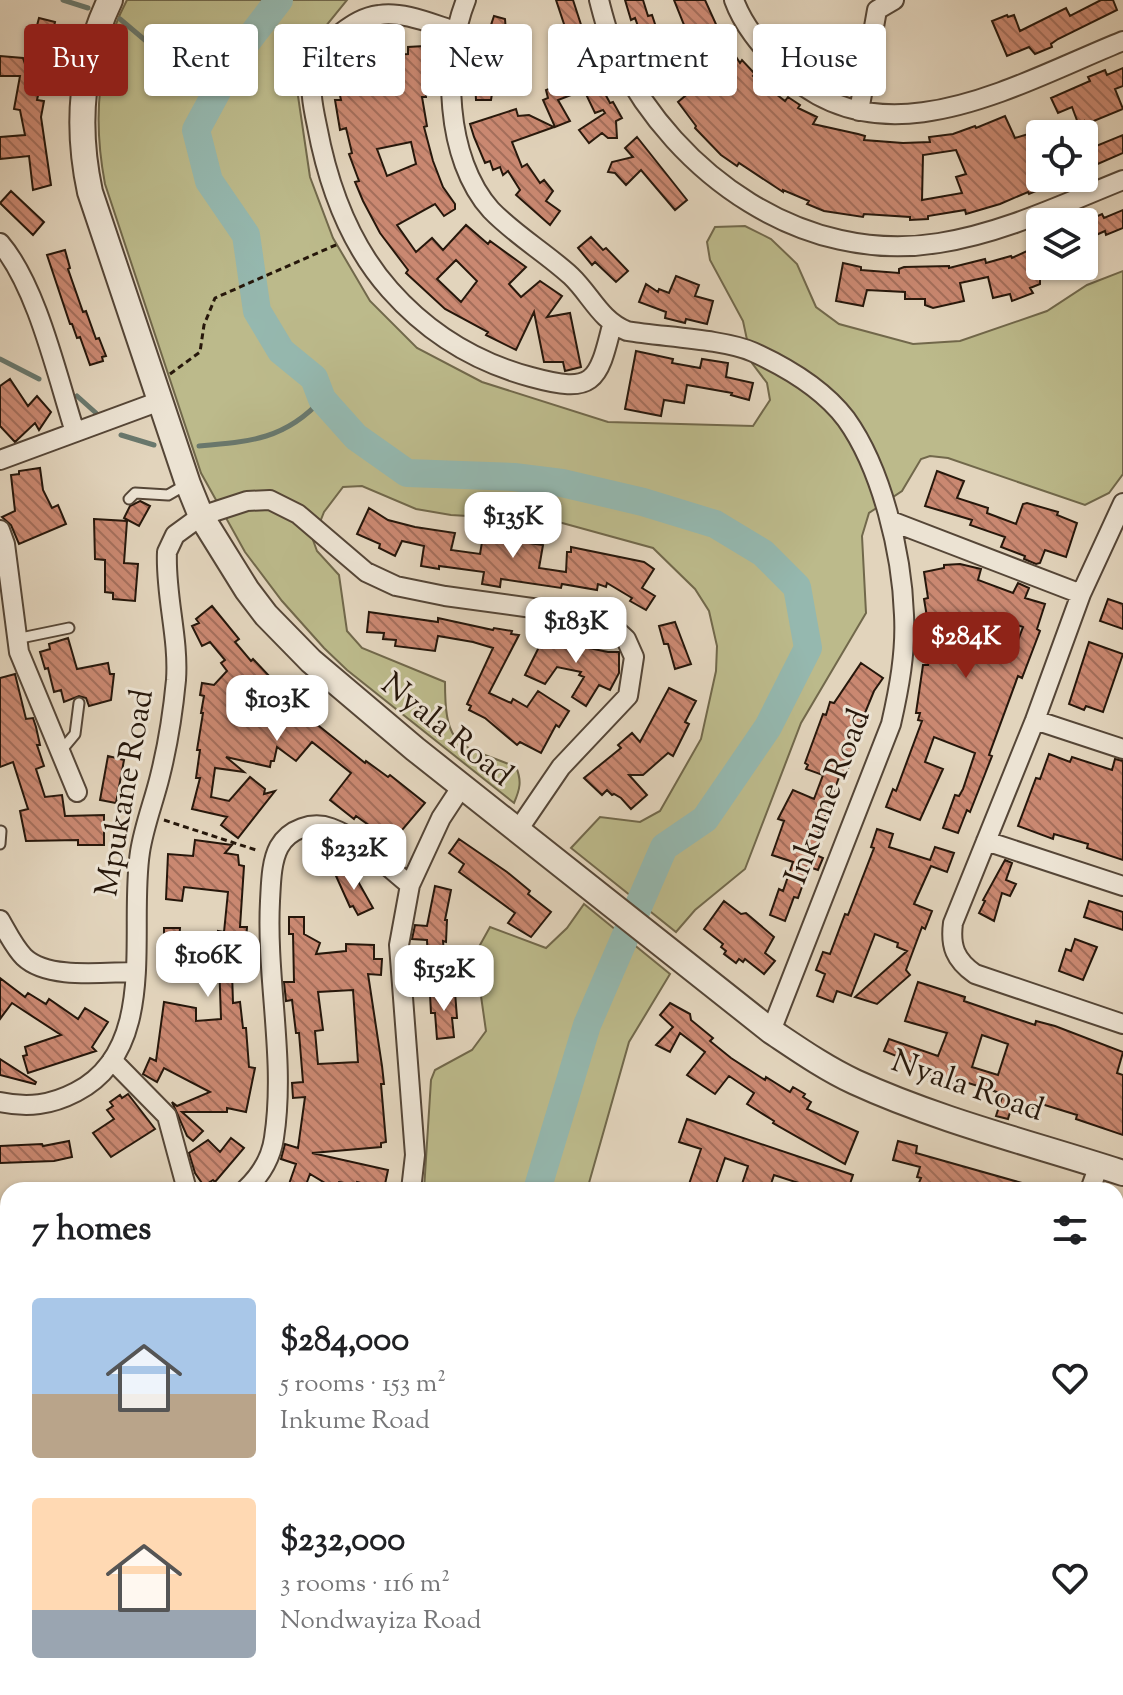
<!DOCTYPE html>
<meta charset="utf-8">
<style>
:root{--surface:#fff;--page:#f2f2f2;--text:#202124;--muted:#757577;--accent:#8f2418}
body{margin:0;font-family:"Sorts Mill Goudy",serif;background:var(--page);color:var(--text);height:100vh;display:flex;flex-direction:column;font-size:30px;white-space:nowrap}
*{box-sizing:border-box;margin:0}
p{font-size:26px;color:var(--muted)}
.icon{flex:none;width:44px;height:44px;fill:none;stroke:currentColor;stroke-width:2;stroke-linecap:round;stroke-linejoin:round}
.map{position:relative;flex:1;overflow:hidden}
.details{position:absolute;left:0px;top:1182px;width:1124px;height:514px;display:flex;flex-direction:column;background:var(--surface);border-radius:24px 24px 0 0;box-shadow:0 2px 6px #0004}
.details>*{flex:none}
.guide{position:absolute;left:24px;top:24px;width:1076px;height:72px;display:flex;gap:16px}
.fabs{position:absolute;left:1026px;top:120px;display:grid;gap:16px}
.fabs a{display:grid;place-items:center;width:72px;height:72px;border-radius:8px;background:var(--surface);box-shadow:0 2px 6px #0004;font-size:40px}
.price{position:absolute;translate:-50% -68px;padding:0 18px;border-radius:16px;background:#fff;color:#222;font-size:26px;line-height:52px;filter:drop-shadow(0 2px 4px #0008)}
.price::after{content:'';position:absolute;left:50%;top:48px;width:24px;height:18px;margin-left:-12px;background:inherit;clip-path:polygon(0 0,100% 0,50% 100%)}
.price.on{background:var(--accent);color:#fff}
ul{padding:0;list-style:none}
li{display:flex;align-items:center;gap:24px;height:200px;padding:0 32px}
li span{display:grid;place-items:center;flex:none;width:224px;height:160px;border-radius:8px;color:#555}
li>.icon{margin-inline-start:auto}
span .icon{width:96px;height:96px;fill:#fffc;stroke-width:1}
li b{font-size:34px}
h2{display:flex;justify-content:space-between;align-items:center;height:96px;padding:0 32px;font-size:34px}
.tag{padding:0 28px;border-radius:8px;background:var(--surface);box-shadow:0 2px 6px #0004;font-size:28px;line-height:72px}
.tag.on{background:var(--accent);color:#fff}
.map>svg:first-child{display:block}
</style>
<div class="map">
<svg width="1123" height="1695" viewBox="0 0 1123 1695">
<defs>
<pattern id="building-back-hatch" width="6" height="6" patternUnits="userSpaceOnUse" patternTransform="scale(2)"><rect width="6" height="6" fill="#ca8871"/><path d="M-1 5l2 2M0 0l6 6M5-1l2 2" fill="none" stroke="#a46e5b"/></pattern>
</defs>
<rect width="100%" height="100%" fill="#e2d4bc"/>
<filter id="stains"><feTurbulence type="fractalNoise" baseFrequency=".0025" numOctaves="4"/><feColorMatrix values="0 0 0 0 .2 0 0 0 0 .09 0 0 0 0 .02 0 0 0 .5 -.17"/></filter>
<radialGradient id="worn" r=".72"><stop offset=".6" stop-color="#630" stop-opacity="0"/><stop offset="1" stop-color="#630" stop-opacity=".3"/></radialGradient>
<path fill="#bcba8b" stroke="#71684b" stroke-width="2" d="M127,0H347L308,48L298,96L310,177L333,238L370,301L417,348L482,382L608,422L753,426L770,400L767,383L752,363L743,321L710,260L707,242L715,227L745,226L771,239L797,264L816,307L839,324L913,344L960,341L1047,311L1087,285L1123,271V474L1109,493L1085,505L948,458L930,456L921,459L902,491L869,513L862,536L866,613L801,723L745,869L695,910L676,932L571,848L600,817L640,822L660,811L701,739L716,671L717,646L709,611L695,589L653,548L555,521L451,515L416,509L362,486L343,487L324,512L313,540L317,551L339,575L347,631L362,648L445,682C445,750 458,743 516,767C522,781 520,789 514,803L347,670L324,648L282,601L245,552L201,473L105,184C93,121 97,57 127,0Z
M584,904L670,974L629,1042L587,1190H424L431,1080L435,1070L472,1050L486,1031L475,954L490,927L546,948L567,928Z
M1123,1488V1642L1116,1644V1491Z
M0,1507H8V1688H486L479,1689L470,1695H0Z
M545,1688H986L969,1695H598Z"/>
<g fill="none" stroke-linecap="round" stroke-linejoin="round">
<path stroke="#69786d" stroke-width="5" d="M63,0L88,8
M120,19L159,52L183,61L209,54L236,56
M0,359L39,379
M77,396L96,413
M121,435L154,445
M199,446C250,442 286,439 322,399
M0,1222L8,1227"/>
<path stroke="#95b8af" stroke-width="28" d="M279,0L236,56L196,130L209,181L246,235L257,311L281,351L314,378L322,399L356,437L407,473L514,477L562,483L643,502L715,524L763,553L797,587L808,648L768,727L705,819L664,847L587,1025L537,1190
M0,1556L8,1554
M1116,1617L1123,1614"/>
</g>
<path fill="url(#building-back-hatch)" stroke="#26170b" stroke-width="2" fill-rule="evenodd" d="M556,0H573L585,37L581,39L595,75L610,103L613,102L622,118L616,121L617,138H608L602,133L589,143L579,130L605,113L603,110L595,113L584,90L558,100L570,121L555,127L543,100L548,98L546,90L559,85L551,63L563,59L555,37L567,33Z
M625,0H643L648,16L652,15L657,30L690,40L674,0H705L724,42L726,41L740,63L742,60L755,74L753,76L785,101L788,97L800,105L798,108L817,117L813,124L858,134L865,136L864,140L903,143L930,142L929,137L953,134L975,126L976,128L1005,116L1015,138L1028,134V160L1040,155V178H1066L1029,194L1028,192L1000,204L966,214L965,210L928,216V219L910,220V217L864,214L863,217L824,211L807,204L809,201L783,190V192L739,163L737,166L721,155L695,128L696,126L678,102L704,80L697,70L700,68L688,44L664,55L681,85L665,94L652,76L656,73L647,59L649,57L635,18L631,20ZM956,150L966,174L956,177L962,193L922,200L923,155Z
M1101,0H1113L1117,10L1058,39L1051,44L1052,47L1035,54L1029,47L1007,56L992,21L1007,15L1008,17L1014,15L1020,31L1066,8L1070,16Z
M494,16L505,19L506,32L504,40L501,39L491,100H476L475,81H478L481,55Z
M39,18L55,22L37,100L44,101L41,117L51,185L33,190L29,156L0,159V137L25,135L20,110L14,109L20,76H0V56L23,58L26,67Z
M424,46L426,97H422L427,126L424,127L433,161L443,187L455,204V209L444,216L435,204L397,225L416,252L432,238L443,250L466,225L488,244L490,241L526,267L509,284L521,297L540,281L562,296L547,317L570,313L581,367L565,371L563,362H544L534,312L516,350L486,335L488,332L445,309L406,273L408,270L380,233L363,201L355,182L359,181L349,154L352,153L346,128L340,130L335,100H341L339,91L344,90L340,68L363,64V57L408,54V47ZM411,142L416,164L387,176L377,149ZM456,260L477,281L461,302L437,279Z
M1123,68V86L1115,89L1123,109L1084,125V121L1078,123L1072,107L1058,113L1051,98L1090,81L1088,77L1105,70L1107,75Z
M516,109L518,116L529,115L554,127L512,142L522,167L527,164L540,183L544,180L553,191L546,201L560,211L550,225L516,195L520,190L508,171L503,175L500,167L493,170L490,161L485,163L474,137L470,124Z
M1123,135V153L1084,170V151Z
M637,137L687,200L675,210L641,170L626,185L615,173L608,172L612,162L633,157L625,148Z
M11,191L44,222L33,235L0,203Z
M1123,210V228L1106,235L1105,231L1087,239L1084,222L1102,214L1104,218Z
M591,237L603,250L606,248L628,271L616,282L595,262L592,265L578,248Z
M1040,245V284L1030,288L1033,293L1012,301L1010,294L993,298L988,277L960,283L964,301L933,308L925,305V299H905V292L867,290L863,306L836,301L843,263L861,267V270L899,273V269L904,267L949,266V268L985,259L986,263L1011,256L1012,258Z
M65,250L70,268L68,269L83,312L86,311L96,339L99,338L106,356L102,357L103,361L90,365L80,337L77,338L72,324H70L47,255Z
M676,276L699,285L695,296L713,301L707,324L686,319L685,323L665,318L666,312L639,302L646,284L658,292L659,289L669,293Z
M636,351L673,359L672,363L700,368L702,359L728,363L726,377L753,383L749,400L731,395L732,393L687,385L684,403L664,400L661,416L625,409Z
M10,379L28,406L37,396L51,412L39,430L35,423L15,442L0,426V386Z
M40,468L43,490L52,508L58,505L66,524L19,544L11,525L2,517L15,511L11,475L19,474V471Z
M937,471L964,481L957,498L988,508L987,513L1016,524L1023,504L1027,503L1058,512L1057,515L1077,523L1066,557L1045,550L1040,563L1036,564L1024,559L1025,556L1001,547L1005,537L970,525L972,520L925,506Z
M140,501L150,506L139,526L124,518L130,506Z
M369,508L388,520L415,527L455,533L451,550L480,554L485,525L500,527L498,539L543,545L539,568L566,572L567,552H571V547L644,562L654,569L642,588L655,596L646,610L630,601L632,598L607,583L606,587L598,584L597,590L562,584L561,588L501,579L500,587L482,584L484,572L439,566V569L421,566L424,546L402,541L395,556L379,548L380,544L357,534Z
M94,519L127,521L124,563L138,564L135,601L113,599V593L105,592V560L95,559Z
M960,564L981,569L978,580L1013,593L1018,583L1029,588L1025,598L1045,604L1037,629L1040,631L1022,678L1018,676L989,755L992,756L985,774L970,812L967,810L958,833L943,828L955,795L959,796L963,789L975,753L934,737L925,762L943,769L920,820L886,807L893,789L896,791L922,721L918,720L920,713H916L923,665H928L932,617H927L924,599L928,598L924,572L944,568V565ZM994,617L1023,627L1010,661L984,652L981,661L945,658L948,625H988L992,624Z
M1108,599L1123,604V629L1100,621Z
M212,606L239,639L235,642L251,661L253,659L270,677L318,715L314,722L365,763L366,761L388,777L390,775L425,803L392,842L356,816L354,819L330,800L351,773L312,742L296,761L277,747L274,761H271L270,767L226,757L244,772L215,768L211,797L229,801L250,777L265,789L264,794L275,791L238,838L221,825L227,817L192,809L200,778H196L200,750H197L203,713H201L204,696L200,695L202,683L214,685L227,671L221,663L225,660L210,642L202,646L192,626L199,623L196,619Z
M369,612L438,622V618L493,630L494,628L512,631L511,634L519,635L489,693L511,703L513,699L527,707L538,691L569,711L559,727L556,725L541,753L520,742L517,745L485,718L469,710L471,706L467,704L493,648L473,642L438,636L435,651L395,646L396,640L383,639L384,633L367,632Z
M675,622L691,664L675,669L668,644H664L659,626Z
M556,637L585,642L584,647L608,652H619V673L610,690L599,685L586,706L572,697L584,677L579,675L581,672L557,667L545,684L525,675L543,639L555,641Z
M68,638L77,669L108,663L110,674H114L111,700L89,706L86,698L79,696L64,702L61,690L54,692L48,668L45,669L40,652L50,649L49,644Z
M1089,642L1123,654L1103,712L1086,706L1084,710L1069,704Z
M861,663L883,678L874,691L860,725L864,726L846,774L841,772L817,837L822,839L816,855L823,858L818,870L809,867L798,898L794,897L785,921L770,915L779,889L783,891L793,862L772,855L784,821L778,819L793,790L814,799L823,775L806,769L808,765L805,763L823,714L826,715L830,702L834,703Z
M15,674L26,719L33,718L36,727L40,745H37L44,766L36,769L45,797L62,795L65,816L104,815V845H78V840L26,841L20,811L28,809L13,762L0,767V678Z
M669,688L696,701L685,722L689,724L673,756L668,753L643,775H629L647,795L631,809L621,798L614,794L612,795L607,790L602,795L584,778L621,748L618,745L632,733L640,742Z
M1049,754L1070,762L1072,757L1112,770L1115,759L1123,761V860L1087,848L1088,844L1054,834L1053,839L1018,826L1036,778L1040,779Z
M108,756L124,760L116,803L100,800Z
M877,829L893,834L889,847L930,860L935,847L954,853L947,872L931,866L914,904L932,911L925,929L922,927L906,970L910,975L877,1004L855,997L907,951L897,947L898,943L875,934L851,996L837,991L833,1002L817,996L825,974L816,970L823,952L830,954L845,914L848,915L874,848L871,847Z
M459,839L507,872L530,891L528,894L551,912L531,937L508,923L515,913L459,872L464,864L449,853Z
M195,840L232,845L225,853L238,855L239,865L244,866L240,927H247L246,942L241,941V946H236L238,971L232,972L233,1003L240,1002L243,1028H246L249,1067L255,1068L246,1112L227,1108V1112H182L203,1131L193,1141L187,1136L172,1102L177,1106L210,1092L164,1068L157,1082L143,1074L150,1058L156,1061L164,1002L196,1008V1021L221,1019L218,931L224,932L228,892L184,887L182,901L166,899L168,854L193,856Z
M1005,860L1012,863L1006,880L1016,884L1010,896L1002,893L994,921L979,913L985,901L983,900Z
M351,869L373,908L358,915L353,906L350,907L336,876Z
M435,886L451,890L445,920H447L446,942L443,941L445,966L428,967L427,940L412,939L415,925L427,926Z
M724,901L741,914L746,913L774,937L765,953L775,961L764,974L745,959L743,962L739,959L736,963L724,954L726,951L721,947L723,944L704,929Z
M1089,901L1123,912V930L1084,917Z
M289,917H304V934L320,943L316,954L346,951V944L374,945V959H382L381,975L368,974L382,1066L384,1084H381L386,1142L381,1143V1147L312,1153L388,1170L384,1189L357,1182L356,1185L339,1182L335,1189L310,1174L304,1190L288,1187L296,1164L281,1159L285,1144L298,1148L305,1097L293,1098L292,1083L303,1082L299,1033H296L292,1000L286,1001L284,982H294L293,934H289ZM353,990L358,1062L318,1064L315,1031L323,1030L318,992Z
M164,928H180L179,943H200L199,970L161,972L160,953H164Z
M1075,939L1097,947L1083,980L1059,971L1066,949L1071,951Z
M0,978L25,997L28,993L46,1004L49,999L78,1019L85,1008L108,1022L92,1047L96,1051L28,1073L23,1056L27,1055L25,1047L61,1035L12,1003L0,1019Z
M918,982L965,997L964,1001L1002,1014L1035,1025L1036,1021L1055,1026L1123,1052L1117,1073L1123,1075V1135L1076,1119L1077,1115L1035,1102L1033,1108L1013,1102L1008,1119L996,1116L1003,1094L962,1081L961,1083L953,1081L951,1088L929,1081L933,1071L884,1051L889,1039L938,1056L947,1033L905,1021ZM982,1035L1008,1044L998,1075L972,1067Z
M455,992L457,1018H452L454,1037L437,1039L435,1013H431L430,994Z
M670,1003L690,1014L691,1020L713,1038L710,1041L731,1058L765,1080L766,1077L790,1092L793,1087L805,1094L803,1097L811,1102L807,1109L858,1132L845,1164L773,1123L774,1121L747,1104L754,1093L729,1076L715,1094L687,1075L705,1052L680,1033L670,1052L656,1045L673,1027L660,1015Z
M0,1059L36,1082L35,1084L0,1075Z
M128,1094L155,1129L111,1157L93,1133L114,1119L107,1110L113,1106L110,1102L120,1095L122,1098Z
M687,1119L853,1175L848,1190H820L774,1175L769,1190H740L748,1166L725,1158L714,1190H687L701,1149L679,1142Z
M231,1138L244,1148L215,1182L213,1180L204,1186L195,1173L189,1153L208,1140L220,1152Z
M69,1141L72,1157L54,1161L0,1163V1146L42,1144L43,1146Z
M898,1141L917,1146L916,1153L1036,1187L1035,1190H916L921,1178L917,1177L920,1167L893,1160Z"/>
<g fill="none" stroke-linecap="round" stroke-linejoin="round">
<g stroke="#554637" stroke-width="13">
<path id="service" d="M129,499L135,493L168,495L187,484
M16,639L69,628
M60,752L75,734L79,703
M0,844L1,831"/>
</g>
<g stroke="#554637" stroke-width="22">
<path id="minor" d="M466,0C442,60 445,159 491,210C515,235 546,253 571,276C591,295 600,320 627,331C662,337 723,339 753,352C786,367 824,390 846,419C882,469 902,554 904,615C906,652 899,689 891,724L771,1031
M599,0C604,19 609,40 618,58C677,175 803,265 939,243C1003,233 1063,204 1123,180
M734,0C743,25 761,46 779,65C878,168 1016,84 1123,41
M455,31C432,24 403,11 379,15C364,17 353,24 341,33C331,41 320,54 315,66C308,85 313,107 317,126C328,185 349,244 390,290C428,333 475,362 531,377C593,394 598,383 612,325
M859,111L877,10L894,0
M0,243C37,286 57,376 75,432
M0,460L160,401
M1123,503L1081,594L1035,720L953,923C950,946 955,960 975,974L1123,1024
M891,521L1081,594
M0,530L5,544L19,652L77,792
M1035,720L1123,749
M986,841L1123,886
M0,920C7,932 14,947 24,957C48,980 104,972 135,972
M112,1060L167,1116L187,1190
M0,1102C28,1108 51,1105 76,1092C160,1049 128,929 140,852C144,826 154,801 160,776C168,744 173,712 176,680C179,637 165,595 167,552L175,535L201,516L247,501L270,500L298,514L366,572L396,586L445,596L583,615L610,624L626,639L634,657L628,696L561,767L518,830
M245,1190C260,1176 271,1159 274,1138C286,1060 266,980 270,901C271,884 271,862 279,847C289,829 312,821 331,828C361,839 386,866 410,885
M411,1190L415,1155L399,945L410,885L441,818L462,786
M1090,1190L1099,1165
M0,1288L8,1285
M1116,1382L1123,1376
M0,1426L8,1425"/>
</g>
<g stroke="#554637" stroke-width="28">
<path id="tertiary" d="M110,0C81,61 76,127 90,192L188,484L201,516L247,590L266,615L311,661L415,749L771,1031C798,1049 825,1068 855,1082C940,1121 1034,1144 1123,1173"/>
</g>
<path stroke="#26170b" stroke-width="3" stroke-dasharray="6 4" stroke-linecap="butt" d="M170,374L200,352L204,325L215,298L338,244
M164,820L259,851"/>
<use href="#service" stroke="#ece3d3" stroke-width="9"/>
<use href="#minor" stroke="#ece3d3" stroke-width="18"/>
<use href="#tertiary" stroke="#ece3d3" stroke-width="24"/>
</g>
<g text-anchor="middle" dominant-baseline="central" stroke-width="6" stroke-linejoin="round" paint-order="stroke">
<g font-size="32" fill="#26170b" stroke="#ece3d3">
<text transform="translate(446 731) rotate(39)">Nyala Road</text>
<text transform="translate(126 793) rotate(-80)">Mpukane Road</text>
<text transform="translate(829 797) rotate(-69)">Inkume Road</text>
<text transform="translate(967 1087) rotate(19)">Nyala Road</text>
</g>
</g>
<rect width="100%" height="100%" filter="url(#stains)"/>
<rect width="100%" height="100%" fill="url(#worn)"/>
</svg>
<div class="fabs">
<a><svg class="icon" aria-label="locate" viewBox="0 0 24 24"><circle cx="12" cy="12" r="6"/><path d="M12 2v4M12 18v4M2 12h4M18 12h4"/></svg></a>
<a><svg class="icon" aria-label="layers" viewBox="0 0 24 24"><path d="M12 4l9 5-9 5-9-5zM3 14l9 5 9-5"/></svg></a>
</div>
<b class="price" style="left:513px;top:560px">$135K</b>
<b class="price" style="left:576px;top:665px">$183K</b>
<b class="price on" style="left:966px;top:680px">$284K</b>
<b class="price" style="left:277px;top:743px">$103K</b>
<b class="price" style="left:354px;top:892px">$232K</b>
<b class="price" style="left:208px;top:999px">$106K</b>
<b class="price" style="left:444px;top:1013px">$152K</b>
<div class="guide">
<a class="tag on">Buy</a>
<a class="tag">Rent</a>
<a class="tag">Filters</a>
<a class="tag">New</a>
<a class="tag">Apartment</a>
<a class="tag">House</a>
</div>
<section class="details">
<h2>7 homes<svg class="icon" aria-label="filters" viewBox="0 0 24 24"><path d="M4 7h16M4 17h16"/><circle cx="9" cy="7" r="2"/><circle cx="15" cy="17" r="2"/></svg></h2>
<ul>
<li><span style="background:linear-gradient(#a9c7e8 60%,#b9a48a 0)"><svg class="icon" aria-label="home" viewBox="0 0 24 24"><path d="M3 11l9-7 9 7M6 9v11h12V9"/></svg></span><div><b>$284,000</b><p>5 rooms · 153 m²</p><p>Inkume Road</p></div><svg class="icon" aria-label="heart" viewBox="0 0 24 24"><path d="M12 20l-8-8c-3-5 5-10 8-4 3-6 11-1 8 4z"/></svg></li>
<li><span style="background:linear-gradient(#ffd9b3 70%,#9aa5b1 0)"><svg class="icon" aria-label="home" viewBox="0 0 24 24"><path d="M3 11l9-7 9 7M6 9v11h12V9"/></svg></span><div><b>$232,000</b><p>3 rooms · 116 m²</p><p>Nondwayiza Road</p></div><svg class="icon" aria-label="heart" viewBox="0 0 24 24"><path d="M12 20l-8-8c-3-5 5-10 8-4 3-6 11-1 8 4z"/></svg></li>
</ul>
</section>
</div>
